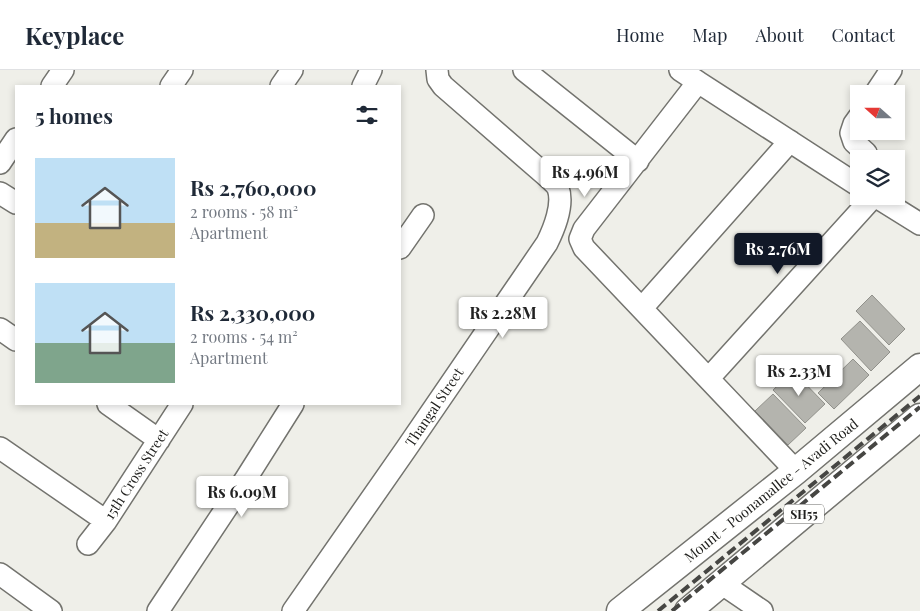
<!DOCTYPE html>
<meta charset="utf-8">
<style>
:root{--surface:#fff;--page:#f6f6f7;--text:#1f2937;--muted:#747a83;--line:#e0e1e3;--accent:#111827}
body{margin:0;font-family:"Playfair Display",serif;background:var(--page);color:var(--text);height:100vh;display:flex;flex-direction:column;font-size:19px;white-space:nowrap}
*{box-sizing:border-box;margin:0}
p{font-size:16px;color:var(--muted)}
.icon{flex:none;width:28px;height:28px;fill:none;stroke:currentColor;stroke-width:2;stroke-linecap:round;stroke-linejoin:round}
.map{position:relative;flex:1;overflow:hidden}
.details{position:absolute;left:15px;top:15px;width:386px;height:320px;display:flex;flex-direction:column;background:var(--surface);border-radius:0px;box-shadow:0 2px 8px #0003}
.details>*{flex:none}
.needle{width:32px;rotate:291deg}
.buttons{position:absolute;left:850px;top:15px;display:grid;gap:10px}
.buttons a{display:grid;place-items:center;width:55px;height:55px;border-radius:0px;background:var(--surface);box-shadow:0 2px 8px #0003;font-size:25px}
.price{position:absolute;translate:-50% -42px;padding:0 11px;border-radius:5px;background:#fff;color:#222;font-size:16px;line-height:32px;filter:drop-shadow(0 1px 2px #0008)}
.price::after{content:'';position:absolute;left:50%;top:30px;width:15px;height:11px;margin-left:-8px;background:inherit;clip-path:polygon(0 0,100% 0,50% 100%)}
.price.on{background:var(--accent);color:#fff}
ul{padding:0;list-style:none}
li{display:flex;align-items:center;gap:15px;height:125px;padding:0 20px}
li span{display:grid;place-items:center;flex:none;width:140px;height:100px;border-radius:0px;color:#555}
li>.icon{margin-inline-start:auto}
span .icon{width:60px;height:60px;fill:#fffc;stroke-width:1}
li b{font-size:21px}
h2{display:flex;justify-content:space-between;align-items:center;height:60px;padding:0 20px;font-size:21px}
header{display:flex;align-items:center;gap:30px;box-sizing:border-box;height:70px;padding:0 25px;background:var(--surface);border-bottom:1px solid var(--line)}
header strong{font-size:24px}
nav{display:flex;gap:28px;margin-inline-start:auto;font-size:18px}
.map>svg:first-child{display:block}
</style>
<header>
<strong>Keyplace</strong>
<nav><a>Home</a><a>Map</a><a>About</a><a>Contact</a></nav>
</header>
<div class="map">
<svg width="920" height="541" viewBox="0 0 920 541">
<rect width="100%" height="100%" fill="#efefe9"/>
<path fill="#b4b4ae" stroke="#91918b" d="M872,225L905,259L889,275L856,241Z
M860,251L890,282L871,301L841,269Z
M853,289L869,305L834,339L818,323Z
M793,301L825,334L805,353L773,320Z
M773,324L806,358L788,375L755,341Z"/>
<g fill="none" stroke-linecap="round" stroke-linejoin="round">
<g stroke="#73736e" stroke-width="24">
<path id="minor" d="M524,0L638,91
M680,0L698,12
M52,16L63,0
M171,16L182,0
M281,16L292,0
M363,16L371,0
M875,24L891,0
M859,47L854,54L851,63L854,72L866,83
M0,93L16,69
M0,123L16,133
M875,126L920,154
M400,178L423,145
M642,238L790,71
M0,259L16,270
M709,308L874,126
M108,334L159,370
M0,378L106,451
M796,401L584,178L580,169L584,159L698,12L859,116
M88,474L106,451L182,334
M0,504L51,541
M721,513L762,541
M158,541L245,410L293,334
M293,541L406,379L547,173C554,159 564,134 558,118C556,114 553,112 550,109L443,16L438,9L437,0"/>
</g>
<g stroke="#73736e" stroke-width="29">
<path id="major" d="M620,541L796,401L920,297
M688,541L920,347"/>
</g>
<use href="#minor" stroke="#fff" stroke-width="21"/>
<use href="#major" stroke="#fff" stroke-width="26"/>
<path stroke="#464643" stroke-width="4" stroke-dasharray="10 5" stroke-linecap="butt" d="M658,541L920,326
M672,541L920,337"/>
</g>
<g text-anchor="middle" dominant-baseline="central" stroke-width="4" stroke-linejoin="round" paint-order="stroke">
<rect fill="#fffffe" stroke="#646462" stroke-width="1" x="784" y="434.5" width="40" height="19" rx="4"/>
<g font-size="12" font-weight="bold" fill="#21211f">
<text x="804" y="444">SH55</text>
</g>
<g font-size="14" fill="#21211f" stroke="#fffffe">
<text transform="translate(434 337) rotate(-56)">Thangal Street</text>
<text transform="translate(136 404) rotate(-57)">15th Cross Street</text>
<text transform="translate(771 420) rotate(-39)">Mount - Poonamallee - Avadi Road</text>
</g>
</g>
</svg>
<div class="buttons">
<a><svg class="needle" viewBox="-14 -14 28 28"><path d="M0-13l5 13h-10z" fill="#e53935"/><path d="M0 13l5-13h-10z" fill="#747a83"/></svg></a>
<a><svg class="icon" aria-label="layers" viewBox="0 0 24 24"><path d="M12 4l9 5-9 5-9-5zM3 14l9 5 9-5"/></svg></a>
</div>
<b class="price" style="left:585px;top:128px">Rs 4.96M</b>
<b class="price on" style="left:778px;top:205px">Rs 2.76M</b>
<b class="price" style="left:503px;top:269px">Rs 2.28M</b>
<b class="price" style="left:799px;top:327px">Rs 2.33M</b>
<b class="price" style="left:242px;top:448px">Rs 6.09M</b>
<section class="details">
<h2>5 homes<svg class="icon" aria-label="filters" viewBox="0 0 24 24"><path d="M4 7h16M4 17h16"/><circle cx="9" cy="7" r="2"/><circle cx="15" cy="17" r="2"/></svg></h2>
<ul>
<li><span style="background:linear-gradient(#bfe0f5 65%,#c2b280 0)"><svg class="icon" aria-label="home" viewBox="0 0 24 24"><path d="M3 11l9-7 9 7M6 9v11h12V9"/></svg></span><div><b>Rs 2,760,000</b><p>2 rooms · 58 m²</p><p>Apartment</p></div></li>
<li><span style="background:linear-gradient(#bfe0f5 60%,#7fa58c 0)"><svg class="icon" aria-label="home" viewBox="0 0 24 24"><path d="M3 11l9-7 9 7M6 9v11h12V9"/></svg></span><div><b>Rs 2,330,000</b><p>2 rooms · 54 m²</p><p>Apartment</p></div></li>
</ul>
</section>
</div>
